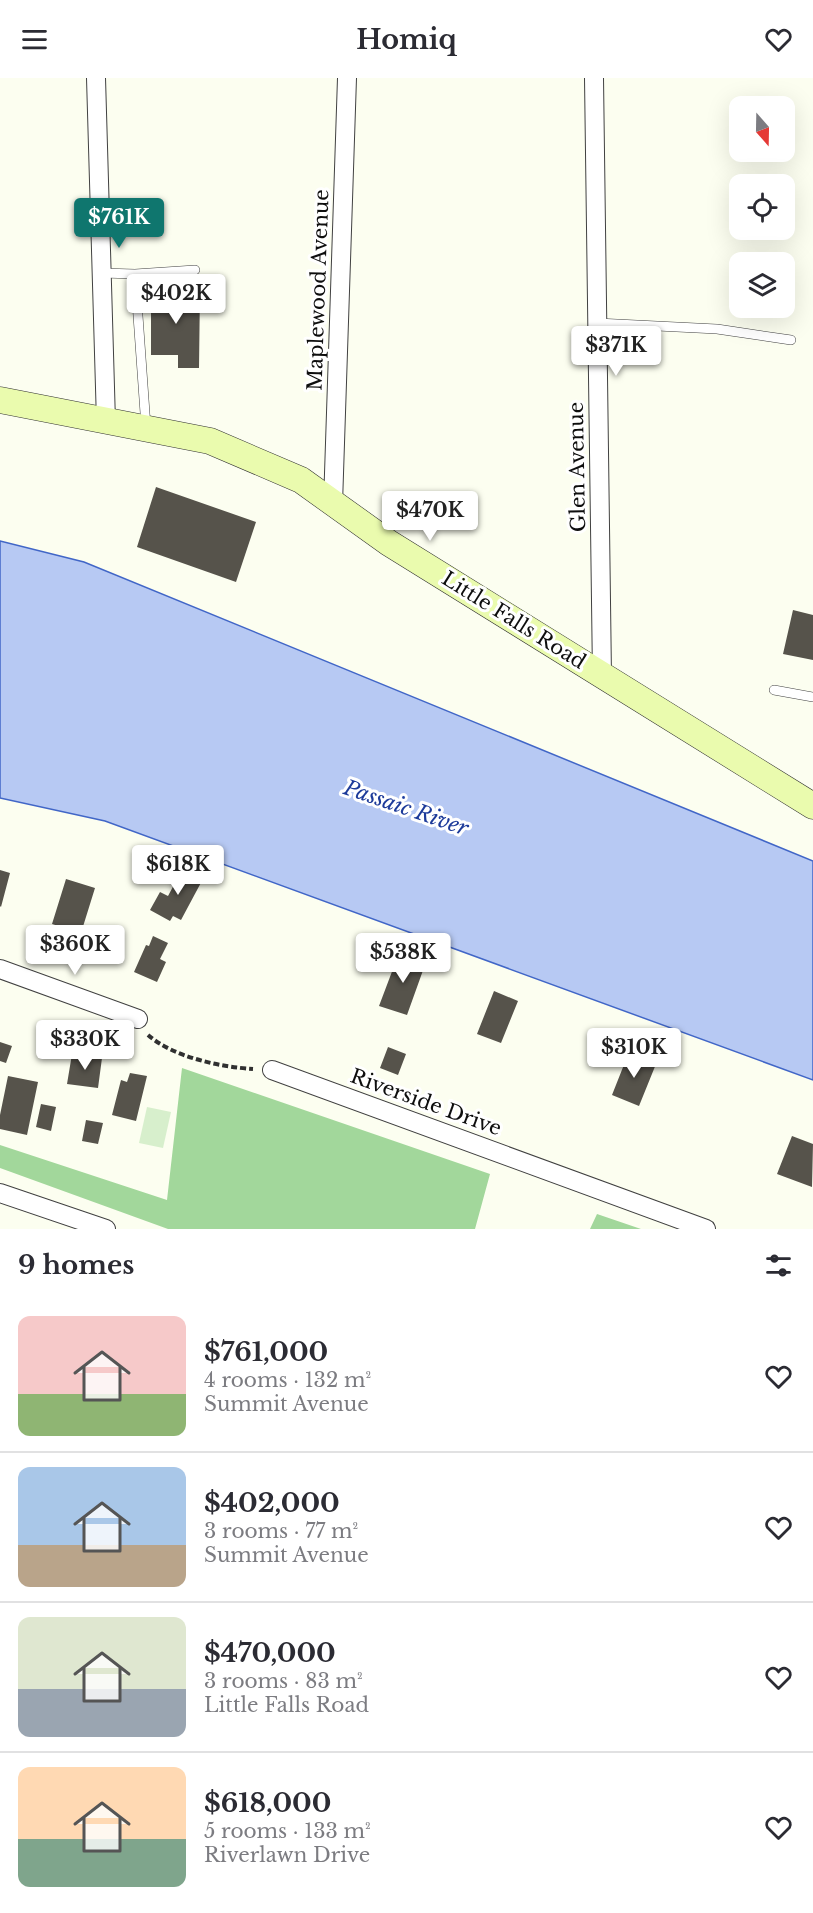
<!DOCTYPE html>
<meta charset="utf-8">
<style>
:root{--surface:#fff;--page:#f7f7f7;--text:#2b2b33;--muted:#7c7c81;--line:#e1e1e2;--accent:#0f766e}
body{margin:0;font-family:"Libre Baskerville",serif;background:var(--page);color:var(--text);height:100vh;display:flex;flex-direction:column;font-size:22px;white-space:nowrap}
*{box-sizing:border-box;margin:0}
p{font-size:20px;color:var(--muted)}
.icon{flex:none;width:33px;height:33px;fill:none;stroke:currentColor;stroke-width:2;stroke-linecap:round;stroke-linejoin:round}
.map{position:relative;height:1151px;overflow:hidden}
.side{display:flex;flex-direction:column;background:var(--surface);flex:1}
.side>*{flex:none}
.needle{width:39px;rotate:160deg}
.controls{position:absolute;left:729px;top:18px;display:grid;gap:12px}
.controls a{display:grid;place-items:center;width:66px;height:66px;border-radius:12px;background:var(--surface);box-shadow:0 6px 24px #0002;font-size:30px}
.price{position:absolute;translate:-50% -51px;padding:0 14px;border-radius:6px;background:#fff;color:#222;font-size:20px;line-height:39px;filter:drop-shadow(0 2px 3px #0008)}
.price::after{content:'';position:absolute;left:50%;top:36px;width:18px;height:14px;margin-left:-9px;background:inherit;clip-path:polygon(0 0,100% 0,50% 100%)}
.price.active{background:var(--accent);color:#fff}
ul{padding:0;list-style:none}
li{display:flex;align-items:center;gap:18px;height:150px;padding:0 18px}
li+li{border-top:2px solid var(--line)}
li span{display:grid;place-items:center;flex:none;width:168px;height:120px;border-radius:12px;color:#555}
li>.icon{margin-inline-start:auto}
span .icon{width:72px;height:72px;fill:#fffc;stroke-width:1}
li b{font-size:26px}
h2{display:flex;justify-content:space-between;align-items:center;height:72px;padding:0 18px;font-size:26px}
header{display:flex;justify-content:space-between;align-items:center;height:78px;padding:0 18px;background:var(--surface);font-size:27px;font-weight:800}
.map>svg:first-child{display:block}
</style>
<header><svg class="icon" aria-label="menu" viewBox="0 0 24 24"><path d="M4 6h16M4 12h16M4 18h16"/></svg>Homiq<svg class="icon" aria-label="heart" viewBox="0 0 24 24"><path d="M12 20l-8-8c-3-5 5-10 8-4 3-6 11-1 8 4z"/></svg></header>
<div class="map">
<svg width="813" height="1151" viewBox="0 0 813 1151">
<rect width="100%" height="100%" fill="#fcfef0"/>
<path fill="#a2d79b" d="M182,990L490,1096L475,1151H168L0,1090V1067L167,1122Z
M597,1136L641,1151H590Z"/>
<path fill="#d7efcc" d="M147,1029L171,1034L163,1070L139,1065Z"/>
<path fill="#b7c9f3" stroke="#4166c7" stroke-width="1.5" d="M0,463L84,484L813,783V1002L105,743L0,720Z"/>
<path fill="#56534b" d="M151,210H200L199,290H178V277H151Z
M156,409L256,444L236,504L137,469Z
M793,532L813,537V582L783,576Z
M184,788L204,799L181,842L173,838L170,843L150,832L160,814L168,818Z
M0,792L10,795L1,829L0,828Z
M66,801L95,810L81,855L52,846Z
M153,858L168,865L160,881L166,884L157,904L134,894L146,867L149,868Z
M399,875L426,884L407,937L379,928Z
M494,913L518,923L501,965L477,956Z
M0,964L12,968L6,985L0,983Z
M388,969L406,976L398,997L380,990Z
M629,974L656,986L639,1028L612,1017Z
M72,976L102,980L98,1010L67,1006Z
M130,995L147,998L136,1043L112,1037L121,1002L127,1004Z
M8,998L38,1004L27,1057L0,1051V1037Z
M41,1026L56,1029L51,1053L36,1049Z
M86,1042L103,1045L98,1066L82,1063Z
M792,1058L813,1066L812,1109L777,1096Z"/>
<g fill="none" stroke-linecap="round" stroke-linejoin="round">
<g stroke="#414141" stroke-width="10">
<path id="lane" d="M102,195L135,196L146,349
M135,196L195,192
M597,245L717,251L791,262
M774,612L813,619"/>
</g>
<g stroke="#414141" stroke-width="20">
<path id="street" d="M96,0L106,344
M594,0L602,598
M333,426L347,0
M0,891L138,941
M272,992L706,1151
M0,1115L106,1151"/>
</g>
<g stroke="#303030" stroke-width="27">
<path id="secondary" d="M0,322L210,363L301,402L389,465L813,728"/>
</g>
<path stroke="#303030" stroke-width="4" stroke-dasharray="6 3" stroke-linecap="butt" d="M148,957C173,979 220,989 253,991"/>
<use href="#lane" stroke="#fff" stroke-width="9"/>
<use href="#street" stroke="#fff" stroke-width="18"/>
<use href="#secondary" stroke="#eafbae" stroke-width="26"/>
</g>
<g text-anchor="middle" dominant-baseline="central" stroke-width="6" stroke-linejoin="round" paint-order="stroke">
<g font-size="20" fill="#0e0e0e" stroke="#fff">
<text transform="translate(318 212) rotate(-88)">Maplewood Avenue</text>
<text transform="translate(577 389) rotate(-91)">Glen Avenue</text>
<text transform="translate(514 542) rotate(32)">Little Falls Road</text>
<text transform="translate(426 1024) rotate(20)">Riverside Drive</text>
</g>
<g font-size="21" font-style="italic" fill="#1d3b9a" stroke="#fff">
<text transform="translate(406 730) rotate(19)">Passaic River</text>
</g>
</g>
</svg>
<div class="controls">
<a><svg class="needle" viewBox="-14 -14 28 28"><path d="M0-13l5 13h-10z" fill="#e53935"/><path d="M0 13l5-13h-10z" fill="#7c7c81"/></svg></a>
<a><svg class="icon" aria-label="locate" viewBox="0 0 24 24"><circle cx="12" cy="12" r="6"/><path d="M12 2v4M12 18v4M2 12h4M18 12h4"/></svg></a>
<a><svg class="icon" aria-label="layers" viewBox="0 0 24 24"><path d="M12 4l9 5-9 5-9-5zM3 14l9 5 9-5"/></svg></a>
</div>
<b class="price active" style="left:119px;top:171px">$761K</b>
<b class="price" style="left:176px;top:247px">$402K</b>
<b class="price" style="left:616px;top:299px">$371K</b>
<b class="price" style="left:430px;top:464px">$470K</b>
<b class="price" style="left:178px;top:818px">$618K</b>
<b class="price" style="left:75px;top:898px">$360K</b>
<b class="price" style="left:403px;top:906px">$538K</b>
<b class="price" style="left:85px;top:993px">$330K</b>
<b class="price" style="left:634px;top:1001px">$310K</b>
</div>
<section class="side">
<h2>9 homes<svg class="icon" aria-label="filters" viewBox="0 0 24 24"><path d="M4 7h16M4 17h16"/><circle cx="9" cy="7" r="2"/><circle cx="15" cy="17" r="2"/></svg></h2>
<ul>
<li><span style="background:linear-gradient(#f6c9c9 65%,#8fb573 0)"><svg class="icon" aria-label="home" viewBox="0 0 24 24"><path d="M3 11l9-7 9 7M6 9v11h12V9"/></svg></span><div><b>$761,000</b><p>4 rooms · 132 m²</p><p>Summit Avenue</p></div><svg class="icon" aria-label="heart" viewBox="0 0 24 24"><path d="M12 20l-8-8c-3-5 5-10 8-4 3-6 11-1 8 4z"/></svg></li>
<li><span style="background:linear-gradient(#a9c7e8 65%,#b9a48a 0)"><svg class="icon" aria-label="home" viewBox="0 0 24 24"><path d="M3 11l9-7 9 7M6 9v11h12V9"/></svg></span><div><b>$402,000</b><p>3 rooms · 77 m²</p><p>Summit Avenue</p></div><svg class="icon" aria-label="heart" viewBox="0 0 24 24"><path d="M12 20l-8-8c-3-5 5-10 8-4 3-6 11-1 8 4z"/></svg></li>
<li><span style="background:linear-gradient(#dfe7d0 60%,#9aa5b1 0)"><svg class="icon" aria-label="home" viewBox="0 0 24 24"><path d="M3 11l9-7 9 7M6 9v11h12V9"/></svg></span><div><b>$470,000</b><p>3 rooms · 83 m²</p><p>Little Falls Road</p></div><svg class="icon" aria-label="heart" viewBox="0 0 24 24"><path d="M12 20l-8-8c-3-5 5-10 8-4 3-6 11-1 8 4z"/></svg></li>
<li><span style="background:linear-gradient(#ffd9b3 60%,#7fa58c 0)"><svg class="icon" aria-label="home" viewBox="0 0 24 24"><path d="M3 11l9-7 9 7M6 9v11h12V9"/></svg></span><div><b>$618,000</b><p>5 rooms · 133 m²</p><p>Riverlawn Drive</p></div><svg class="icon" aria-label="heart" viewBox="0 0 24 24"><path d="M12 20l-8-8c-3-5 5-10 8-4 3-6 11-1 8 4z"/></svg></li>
</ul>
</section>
